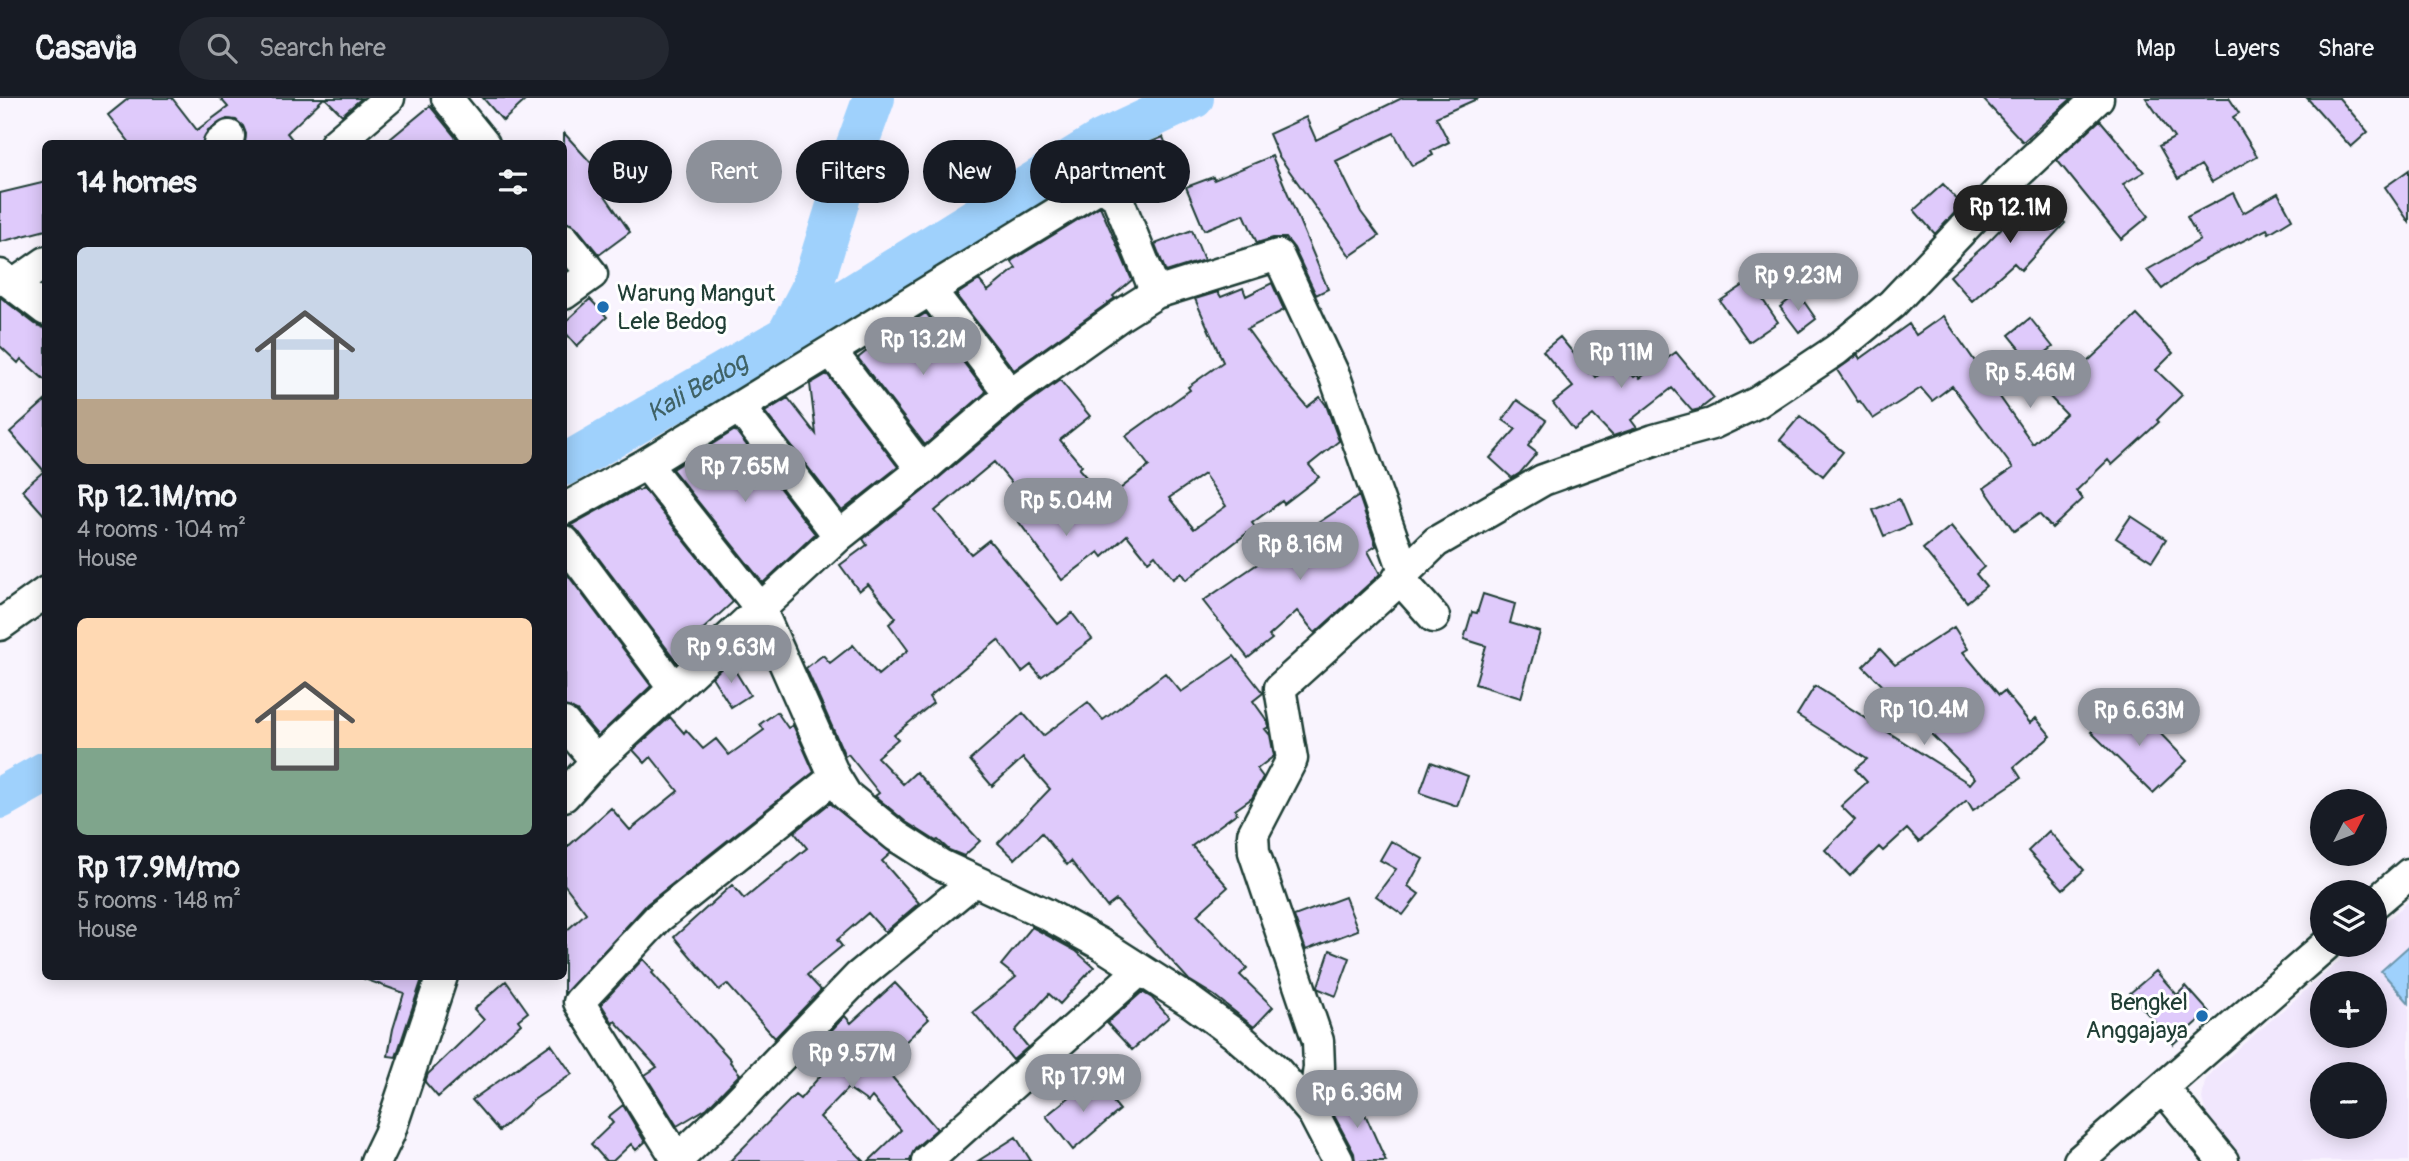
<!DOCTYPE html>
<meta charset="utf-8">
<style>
:root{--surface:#171b24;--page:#242831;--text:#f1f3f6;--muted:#9ea1a6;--line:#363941;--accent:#8c9099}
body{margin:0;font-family:Pangolin,sans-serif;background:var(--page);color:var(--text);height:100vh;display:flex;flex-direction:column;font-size:26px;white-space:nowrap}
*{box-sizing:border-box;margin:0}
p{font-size:23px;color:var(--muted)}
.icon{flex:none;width:38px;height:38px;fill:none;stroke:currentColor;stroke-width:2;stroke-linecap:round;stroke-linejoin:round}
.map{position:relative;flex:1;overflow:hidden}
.sheet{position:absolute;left:42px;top:42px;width:525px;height:840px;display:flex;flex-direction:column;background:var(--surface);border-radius:10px;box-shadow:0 4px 18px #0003}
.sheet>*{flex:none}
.guide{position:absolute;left:588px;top:42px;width:665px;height:63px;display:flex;gap:14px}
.needle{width:46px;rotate:48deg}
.tools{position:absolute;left:2310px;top:691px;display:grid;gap:14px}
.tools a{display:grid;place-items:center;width:77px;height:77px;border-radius:50%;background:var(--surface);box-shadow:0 4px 18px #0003;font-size:35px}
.price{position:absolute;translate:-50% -60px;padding:0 16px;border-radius:24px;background:var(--accent);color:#fff;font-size:23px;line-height:46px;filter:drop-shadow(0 2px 4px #0008)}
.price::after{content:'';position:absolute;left:50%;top:42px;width:21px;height:16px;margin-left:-10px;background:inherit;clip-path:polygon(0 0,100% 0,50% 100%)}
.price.on{background:#222;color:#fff}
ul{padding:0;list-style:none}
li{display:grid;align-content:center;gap:14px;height:371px;padding:0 35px}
li span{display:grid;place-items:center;height:217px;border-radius:10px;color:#555}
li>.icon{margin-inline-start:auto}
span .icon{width:126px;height:126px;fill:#fffc;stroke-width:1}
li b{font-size:30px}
h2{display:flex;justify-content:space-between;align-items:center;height:84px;padding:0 35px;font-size:30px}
.pill{padding:0 24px;border-radius:32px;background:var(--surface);box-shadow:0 4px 18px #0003;font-size:24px;line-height:63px}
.pill.on{background:var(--accent);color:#fff}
header{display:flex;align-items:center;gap:42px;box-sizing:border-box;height:98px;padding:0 35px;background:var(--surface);border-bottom:2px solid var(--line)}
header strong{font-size:33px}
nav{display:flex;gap:38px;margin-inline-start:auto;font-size:24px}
.search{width:490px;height:63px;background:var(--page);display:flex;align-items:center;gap:18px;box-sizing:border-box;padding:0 24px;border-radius:38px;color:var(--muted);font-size:26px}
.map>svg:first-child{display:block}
</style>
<header>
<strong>Casavia</strong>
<div class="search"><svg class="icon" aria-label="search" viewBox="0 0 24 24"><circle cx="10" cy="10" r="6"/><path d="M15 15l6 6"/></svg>Search here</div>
<nav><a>Map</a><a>Layers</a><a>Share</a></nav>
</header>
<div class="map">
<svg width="2409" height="1063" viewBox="0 0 2409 1063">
<rect width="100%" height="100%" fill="#f9f4fe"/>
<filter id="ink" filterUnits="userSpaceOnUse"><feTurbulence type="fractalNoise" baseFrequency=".0143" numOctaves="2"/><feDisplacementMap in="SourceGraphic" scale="14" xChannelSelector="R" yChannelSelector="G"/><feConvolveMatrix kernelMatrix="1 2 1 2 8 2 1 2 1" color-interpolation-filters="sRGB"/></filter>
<g filter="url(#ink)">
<path fill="#f1e7fd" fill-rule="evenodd" d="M2409,803V1063H2240L2207,1019L2202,1001L2205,983L2216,970L2358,847H2375V833ZM2322,886H2375V938H2322ZM2322,976H2375V1029H2322Z"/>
<path fill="#9fd1fc" stroke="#6c96ac" stroke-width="2" d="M2409,848V905L2381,873Z"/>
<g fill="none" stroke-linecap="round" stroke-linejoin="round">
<g stroke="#9fd1fc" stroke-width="42">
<path d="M787,238L811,192L849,69L874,0"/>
<path id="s1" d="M564,367L787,238L1101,43L1193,0"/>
<path d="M0,700L46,674"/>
</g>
</g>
<path fill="#dfcafb" stroke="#1f3d34" stroke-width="2" fill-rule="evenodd" d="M129,0H172L197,32L228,9L220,0H324L287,35L296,46H245L246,36L243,28L236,22L227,21L208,32L202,46H131L108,17Z
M325,0H362L342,17Z
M483,0H528L503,23Z
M1402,0H1479L1436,19L1449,44L1431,53L1433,57L1412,68L1394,35L1336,63L1361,114L1379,138L1350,158L1278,57L1269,36L1306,19L1316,42Z
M1982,0H2072L2023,44Z
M2146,0H2229L2239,15L2233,19L2257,58L2212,84L2201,67L2178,81L2159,48L2174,40Z
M2307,0H2339L2368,34L2351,49Z
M430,8L461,46H384Z
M2100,22L2144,74L2123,86L2149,118L2121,141L2057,62Z
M564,35L602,77L595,83L630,134L599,157L577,130L571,125L564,124Z
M1163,39L1178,77L1134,95L1128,85L1116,76L1110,61Z
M1272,58L1328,191L1316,197L1294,150L1286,140H1273L1257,145L1244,116L1204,132L1186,89L1213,79L1214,82Z
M2409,72V124L2385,89Z
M46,84V132L0,144V95Z
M1943,86L1962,107L1935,136L1914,112Z
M2030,90L2065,125L2021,172L2014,165L1972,203L1950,178L1985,147L2015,116L2009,111Z
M2233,95L2243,115L2278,95L2292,121L2269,135L2267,131L2192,168L2162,191L2147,172L2200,142L2187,119Z
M1100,108L1132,182L1113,198L1115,200L1014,272L956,197L979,182L988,193L1016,170L1011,163Z
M1192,132L1204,162L1166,174L1155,146Z
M1750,183L1778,224L1749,244L1720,203Z
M1272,185L1284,212L1247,231L1279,275L1307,309L1320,299L1326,307L1339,343L1309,367L1319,379L1284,406L1282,403L1252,425L1255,429L1186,482L1181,475L1173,481L1155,457L1148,463L1127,437L1103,459L1099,454L1062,482L1004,404L1018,393L994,364L935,413L971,456L989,442L1058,526L1072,515L1092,541L1041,579L1031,567L1022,574L998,542L929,599L933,605L894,637L898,641L877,659L903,686L916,674L980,743L964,758L949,752L938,742L936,743L906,724L875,698L879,695L848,656L845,658L806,570L823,557L830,565L853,547L878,577L908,552L889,526L896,520L868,486L859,493L840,467L867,447L863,441L933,385L1021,310L1060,282L1090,318L1060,342L1082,368L1079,371L1106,402L1149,368L1126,338L1190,292L1188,289L1223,264L1195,201L1218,194L1221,199L1243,190L1246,198ZM1204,376L1226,408L1194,431L1169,400Z
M1798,195L1816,221L1799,234L1780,209Z
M0,199L35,226L46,231V283L21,261L18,265L0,248Z
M590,201L607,219L577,248L564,233V225Z
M926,215L986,294L925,347L858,260L874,247Z
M2137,217L2173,255L2156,272L2182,297L2157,322L2159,324L2112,367L2108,362L2076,393L2083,401L2052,430L2039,416L2014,433L1984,390L2013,370L1952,288L1932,303L1921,290L1873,321L1860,303L1858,304L1837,272L1858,257L1860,261L1909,226L1916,237L1943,218L2033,346L2066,316L2050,299Z
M2030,220L2053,249L2032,265L2009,237Z
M1560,239L1590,275L1592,274L1596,279L1618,260L1634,279L1637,277L1640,280L1676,254L1714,300L1700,311L1692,313L1672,290L1631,322L1637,330L1613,338L1593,317L1574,332L1553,305L1573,289L1543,253Z
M827,276L898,369L842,413L765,314L788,300L816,336L810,286Z
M46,302V419L22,392L44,373L10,334Z
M1517,302L1546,322L1528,348L1537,355L1520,375L1512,380L1490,360L1516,331L1503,322Z
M1800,318L1843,354L1823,378L1780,342Z
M735,332L815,436L763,485L672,371Z
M643,390L733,504L701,533L705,538L677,564L578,433L571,427L637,391L639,393Z
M1359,398L1376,448L1368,453L1380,476L1315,535L1297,513L1269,538L1272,541L1248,560L1203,503L1275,454L1284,464L1322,431L1318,425Z
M1899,401L1910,427L1884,438L1873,412Z
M2131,418L2166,441L2152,463L2116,440Z
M1951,428L1984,469L1976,476L1986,488L1967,504L1923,451Z
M564,472L651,588L598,638L577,613L564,608Z
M1483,496L1515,506L1510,525L1540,534L1521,600L1475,586L1486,548L1464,541L1472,514L1477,515Z
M1954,529L1968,551L1963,554L1999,597L2004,593L2030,625L2036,620L2051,638L2014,669L2021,680L1973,712L1967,702L1919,744L1907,731L1883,753L1879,749L1850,778L1825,752L1855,722L1841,708L1867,684L1855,671L1867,661L1797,617L1815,588L1970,686L1975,680L1863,568L1880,551L1895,567Z
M1234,558L1263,595L1253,603L1268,624L1269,629L1265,631L1270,637L1274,658L1257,671L1263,679L1252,700L1235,712L1237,715L1192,748L1228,789L1197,817L1247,870L1240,877L1273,909L1254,929L1215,898L1189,882L1116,802L1107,809L1071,763L1067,767L1042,735L1015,761L998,745L1050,691L1023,660L992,688L970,662L1023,615L1043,638L1088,604L1103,622L1165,575L1181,594Z
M729,563L750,597L731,609L712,579Z
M2123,604L2152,634L2156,631L2187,663L2153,695L2091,634Z
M777,614L788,630L793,627L814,674L647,806L564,897V835L586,815L564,786V752L611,710L630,732L678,693L651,659L645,665L633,652L670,619L684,635L686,632L703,651L716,641L729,657L764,632L760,626Z
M1431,664L1468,678L1457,708L1420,695Z
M830,705L891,755L882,763L919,805L885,834L868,815L837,842L842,848L807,877L821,892L775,940L727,886L719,892L674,839L732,787L744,801L807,750L794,734Z
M2049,733L2084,772L2063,791L2028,753Z
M1391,743L1423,761L1408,788L1419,796L1403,817L1376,798L1396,771L1380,762Z
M1345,799L1358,832L1306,852L1294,818Z
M1032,829L1076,853L1094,869L1060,906L1049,896L1015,933L1028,949L1013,962L973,914L1016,879L1001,867Z
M1330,852L1350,860L1336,898L1319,891L1318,888Z
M643,861L654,873L652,875L731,962L730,964L740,976L707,1010L677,1028L645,977L657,969L615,923L613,925L601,906Z
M2156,873L2177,897L2186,888L2209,914L2173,946L2130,895Z
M365,878H423L396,959L388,958L393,931L404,895L364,881Z
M506,883L528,914L518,922L521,926L438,999L425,984L428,976L484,922L474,911Z
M895,885L929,921L895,954L906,965L892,979L937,1031L915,1050L910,1063H869L901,1032L872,999L868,1004L848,990L820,1019L864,1063H730L795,997L800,1001L821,977L840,950L826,938L845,918L851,925Z
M1142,894L1152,900L1169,919L1132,952L1107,925Z
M551,946L572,976L535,1001L499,1033L472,1002Z
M1093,980L1120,1012L1073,1052L1046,1018Z
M1356,996L1386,1063H1355L1354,1055L1331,1012L1332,1007Z
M623,1007L645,1044L636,1052L631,1046L613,1063H606L591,1046L613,1025L608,1019Z
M1016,1039L1031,1063H978Z"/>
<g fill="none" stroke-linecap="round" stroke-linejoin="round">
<g stroke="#1f3d34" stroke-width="35">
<path id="minor" d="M447,0L484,46
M219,46L229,38
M335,46L389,0
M564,141L592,176L564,196
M0,177L46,212
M13,187L46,164
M931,193L1010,296
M831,253L922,372
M739,309L839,438
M646,366L760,510L835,679L846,697L896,738L941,767L1046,816L1102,847L1191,904L1236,937L1275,971L1313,1015L1338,1063
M564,411L646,366L1097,90H1105L1117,99L1156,195
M564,443L674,590
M1434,519L1399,480L1436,444L1543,382L1654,342L1712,326L1758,304L1836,252L1892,206L2001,91L2098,0
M0,527L46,494
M564,625L596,663
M564,698L596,663L839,438L922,372L1010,296L1121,217L1156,195L1278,157L1335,279L1402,467V474L1394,487L1280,590L1292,661L1253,736L1254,754L1318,943L1319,969L1313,1015
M2375,805L2409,776
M2163,990L2223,1063
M677,1061L579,904L658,820L835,679
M376,1063L389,1036L442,878
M676,1063L730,1012L859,878L974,783
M927,1063L1140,872
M2079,1063L2326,847"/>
</g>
<use href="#minor" stroke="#fff" stroke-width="30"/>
</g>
</g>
<g fill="#1f6fb2" stroke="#fff" stroke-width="2.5">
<circle cx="603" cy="209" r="7"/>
<circle cx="2202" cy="918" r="7"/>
</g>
<g text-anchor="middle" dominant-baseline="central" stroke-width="6" stroke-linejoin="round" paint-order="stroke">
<g font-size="24" fill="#1f3d34" stroke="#fff" text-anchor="start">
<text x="617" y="195">Warung Mangut<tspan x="617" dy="28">Lele Bedog</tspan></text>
<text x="2188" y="904" text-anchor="end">Bengkel<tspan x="2188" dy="28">Anggajaya</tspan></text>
</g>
<g font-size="26" font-style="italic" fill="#3f6266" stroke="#fff">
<text stroke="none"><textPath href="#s1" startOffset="154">Kali Bedog</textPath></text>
</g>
</g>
</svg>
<div class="tools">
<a><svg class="needle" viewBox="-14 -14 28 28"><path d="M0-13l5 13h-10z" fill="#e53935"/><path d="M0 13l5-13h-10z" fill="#9ea1a6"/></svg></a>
<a><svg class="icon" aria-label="layers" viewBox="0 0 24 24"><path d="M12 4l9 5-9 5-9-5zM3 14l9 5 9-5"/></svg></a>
<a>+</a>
<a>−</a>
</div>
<b class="price on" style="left:2010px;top:147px">Rp 12.1M</b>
<b class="price" style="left:1798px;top:215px">Rp 9.23M</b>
<b class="price" style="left:923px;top:279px">Rp 13.2M</b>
<b class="price" style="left:1621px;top:292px">Rp 11M</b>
<b class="price" style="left:2030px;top:312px">Rp 5.46M</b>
<b class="price" style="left:745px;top:406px">Rp 7.65M</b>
<b class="price" style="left:1066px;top:440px">Rp 5.04M</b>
<b class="price" style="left:1300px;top:484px">Rp 8.16M</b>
<b class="price" style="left:731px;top:587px">Rp 9.63M</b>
<b class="price" style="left:1924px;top:649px">Rp 10.4M</b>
<b class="price" style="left:2139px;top:650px">Rp 6.63M</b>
<b class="price" style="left:852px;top:993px">Rp 9.57M</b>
<b class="price" style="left:1083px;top:1016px">Rp 17.9M</b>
<b class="price" style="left:1357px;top:1032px">Rp 6.36M</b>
<div class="guide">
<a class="pill">Buy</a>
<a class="pill on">Rent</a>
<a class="pill">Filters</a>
<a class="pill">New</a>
<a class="pill">Apartment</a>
</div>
<section class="sheet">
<h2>14 homes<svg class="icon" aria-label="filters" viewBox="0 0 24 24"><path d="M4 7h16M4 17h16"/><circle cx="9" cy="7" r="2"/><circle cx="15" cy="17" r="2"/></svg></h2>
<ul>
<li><span style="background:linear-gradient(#c9d6e8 70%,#b9a48a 0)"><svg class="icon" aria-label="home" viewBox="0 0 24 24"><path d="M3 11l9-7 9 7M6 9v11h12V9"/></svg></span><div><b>Rp 12.1M/mo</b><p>4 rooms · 104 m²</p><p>House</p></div></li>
<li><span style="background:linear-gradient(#ffd9b3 60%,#7fa58c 0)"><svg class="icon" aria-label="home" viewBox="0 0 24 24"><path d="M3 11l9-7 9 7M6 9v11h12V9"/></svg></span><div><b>Rp 17.9M/mo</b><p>5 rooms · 148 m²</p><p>House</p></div></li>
</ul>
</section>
</div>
